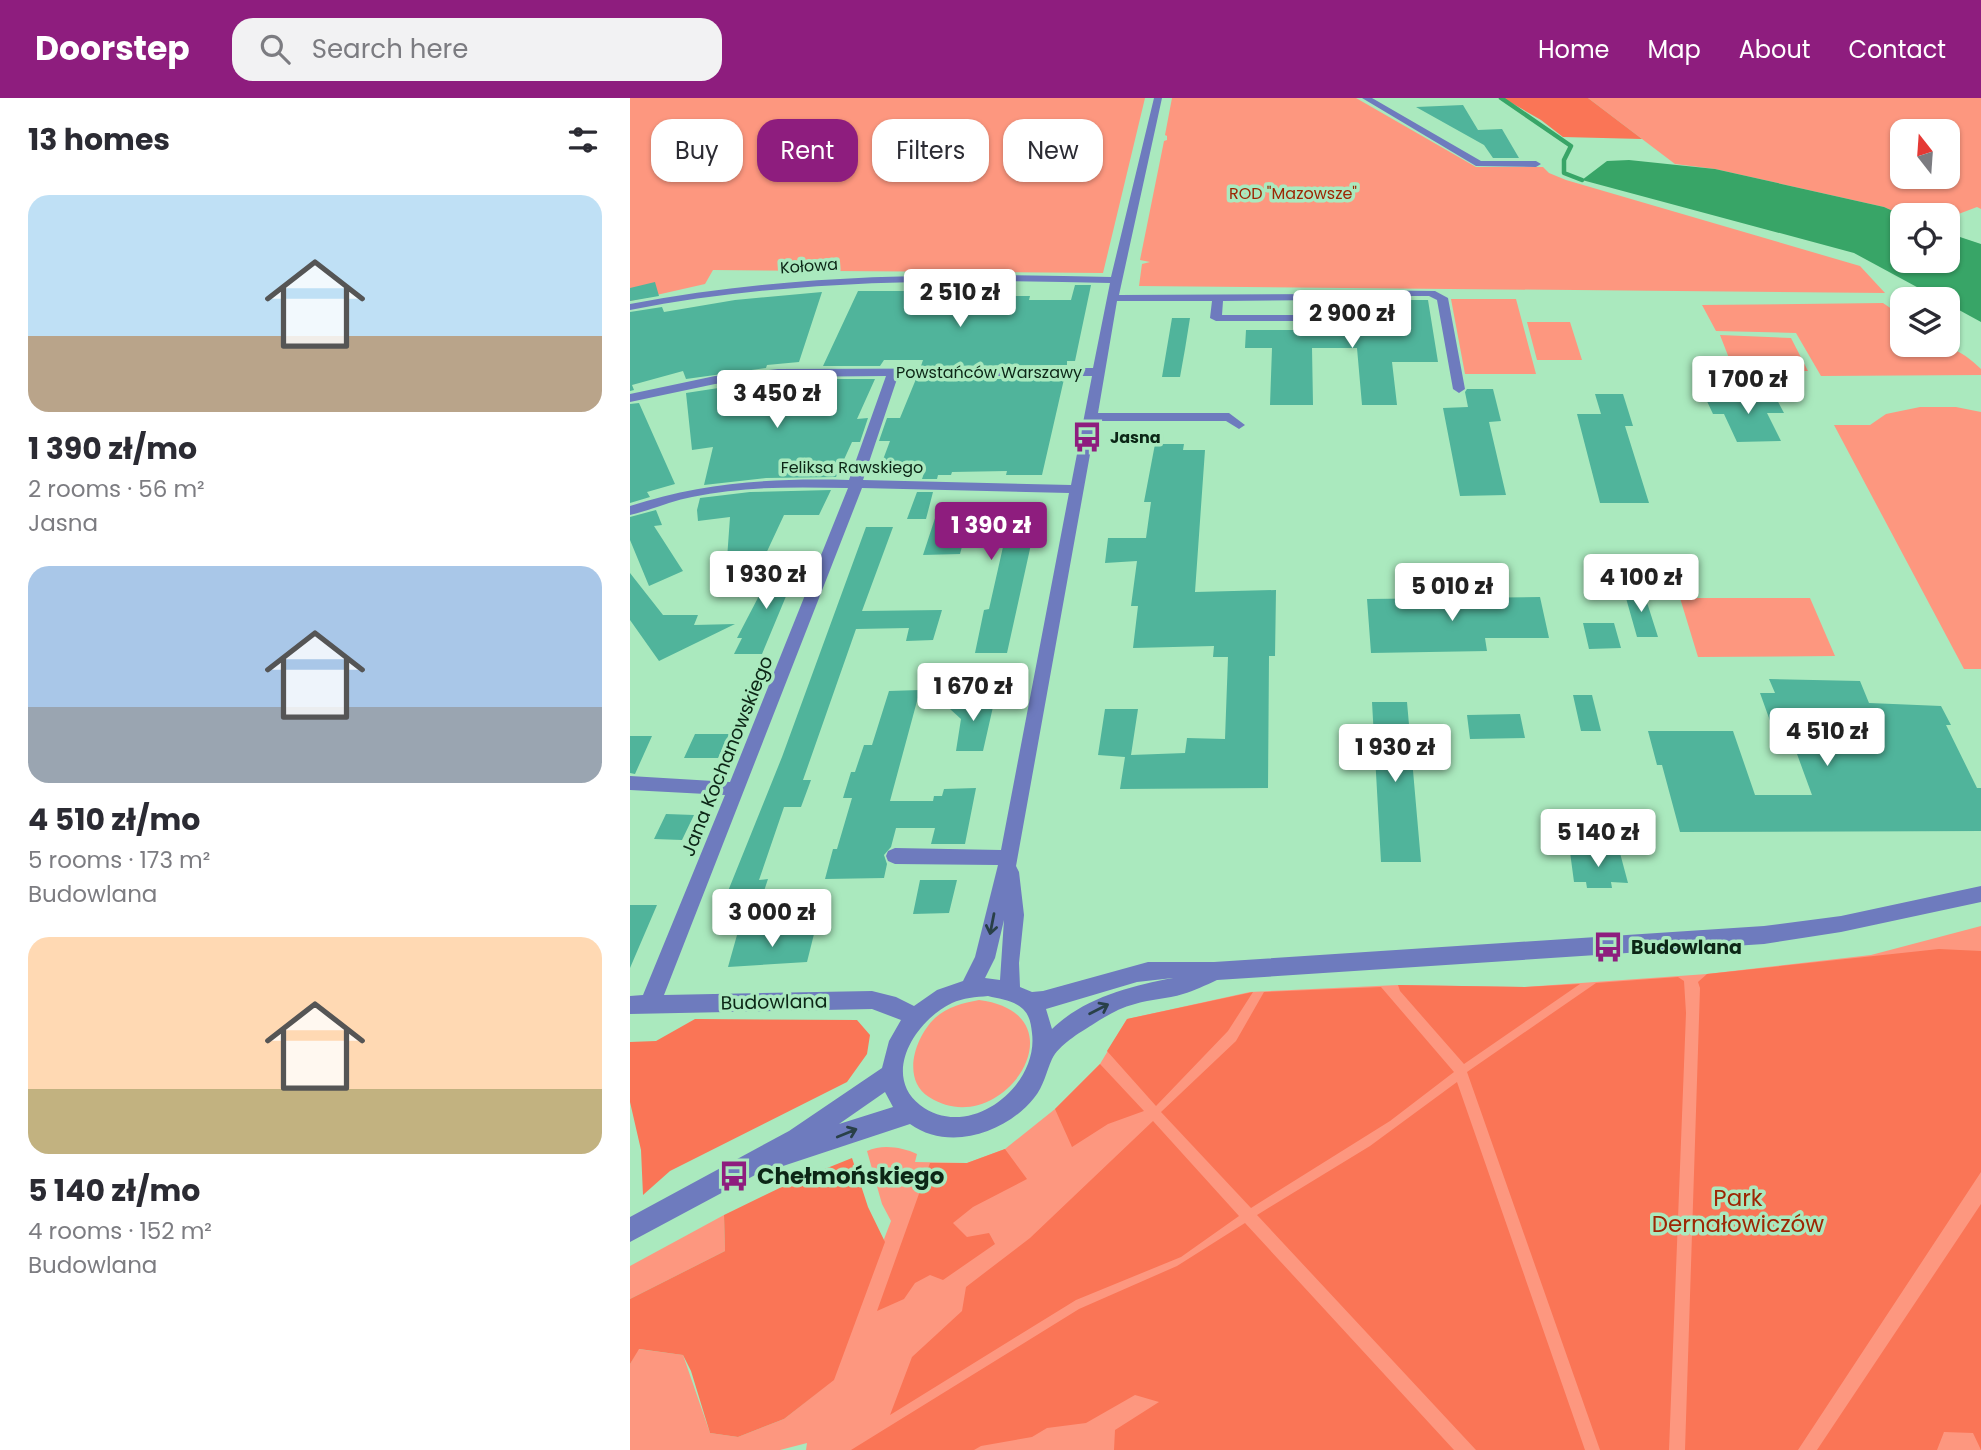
<!DOCTYPE html>
<meta charset="utf-8">
<style>
:root{--surface:#fff;--page:#f2f2f3;--text:#2b2b33;--muted:#7c7c81;--accent:#8e1d7e}
body{margin:0;font-family:Poppins,sans-serif;background:var(--page);color:var(--text);height:100vh;display:flex;flex-direction:column;font-size:26px;white-space:nowrap}
*{box-sizing:border-box;margin:0}
p{font-size:23px;color:var(--muted)}
.icon{flex:none;width:38px;height:38px;fill:none;stroke:currentColor;stroke-width:2;stroke-linecap:round;stroke-linejoin:round}
.map{position:relative;flex:1;overflow:hidden}
.sheet{display:flex;flex-direction:column;background:var(--surface);width:630px}
.sheet>*{flex:none}
.guide{position:absolute;left:21px;top:21px;width:665px;height:63px;display:flex;gap:14px}
.needle{width:46px;rotate:343deg}
.tools{position:absolute;left:1260px;top:21px;display:grid;gap:14px}
.tools a{display:grid;place-items:center;width:70px;height:70px;border-radius:14px;background:var(--surface);box-shadow:0 2px 5px #0004;font-size:35px}
.price{position:absolute;translate:-50% -60px;padding:0 16px;border-radius:7px;background:#fff;color:#222;font-size:23px;line-height:46px;filter:drop-shadow(0 2px 4px #0008)}
.price::after{content:'';position:absolute;left:50%;top:42px;width:21px;height:16px;margin-left:-10px;background:inherit;clip-path:polygon(0 0,100% 0,50% 100%)}
.price.selected{background:var(--accent);color:#fff}
ul{padding:0;list-style:none}
li{display:grid;align-content:center;gap:14px;height:371px;padding:0 28px}
li span{display:grid;place-items:center;height:217px;border-radius:21px;color:#555}
li>.icon{margin-inline-start:auto}
span .icon{width:126px;height:126px;fill:#fffc;stroke-width:1}
li b{font-size:30px}
h2{display:flex;justify-content:space-between;align-items:center;height:84px;padding:0 28px;font-size:30px}
.tag{padding:0 24px;border-radius:21px;background:var(--surface);box-shadow:0 2px 5px #0004;font-size:24px;line-height:63px}
.tag.selected{background:var(--accent);color:#fff}
header{display:flex;align-items:center;gap:42px;box-sizing:border-box;height:98px;padding:0 35px;background:var(--accent);color:#fff}
header strong{font-size:33px}
nav{display:flex;gap:38px;margin-inline-start:auto;font-size:24px}
.search{width:490px;height:63px;background:var(--page);display:flex;align-items:center;gap:18px;box-sizing:border-box;padding:0 24px;border-radius:21px;color:var(--muted);font-size:26px}
main{display:flex;flex:1;min-height:0}
.map>svg:first-child{display:block}
</style>
<header>
<strong>Doorstep</strong>
<div class="search"><svg class="icon" aria-label="search" viewBox="0 0 24 24"><circle cx="10" cy="10" r="6"/><path d="M15 15l6 6"/></svg>Search here</div>
<nav><a>Home</a><a>Map</a><a>About</a><a>Contact</a></nav>
</header>
<main>
<section class="sheet">
<h2>13 homes<svg class="icon" aria-label="filters" viewBox="0 0 24 24"><path d="M4 7h16M4 17h16"/><circle cx="9" cy="7" r="2"/><circle cx="15" cy="17" r="2"/></svg></h2>
<ul>
<li><span style="background:linear-gradient(#bfe0f5 65%,#b9a48a 0)"><svg class="icon" aria-label="home" viewBox="0 0 24 24"><path d="M3 11l9-7 9 7M6 9v11h12V9"/></svg></span><div><b>1 390 zł/mo</b><p>2 rooms · 56 m²</p><p>Jasna</p></div></li>
<li><span style="background:linear-gradient(#a9c7e8 65%,#9aa5b1 0)"><svg class="icon" aria-label="home" viewBox="0 0 24 24"><path d="M3 11l9-7 9 7M6 9v11h12V9"/></svg></span><div><b>4 510 zł/mo</b><p>5 rooms · 173 m²</p><p>Budowlana</p></div></li>
<li><span style="background:linear-gradient(#ffd9b3 70%,#c2b280 0)"><svg class="icon" aria-label="home" viewBox="0 0 24 24"><path d="M3 11l9-7 9 7M6 9v11h12V9"/></svg></span><div><b>5 140 zł/mo</b><p>4 rooms · 152 m²</p><p>Budowlana</p></div></li>
</ul>
</section>
<div class="map">
<svg width="1351" height="1352" viewBox="0 0 1351 1352">
<rect width="100%" height="100%" fill="#aae9be"/>
<path fill="#fd977f" fill-rule="evenodd" d="M0,0H515L473,175L83,172L75,186L0,203Z
M542,0H726L846,69H913L919,75L936,82L1230,168L1255,195L509,188L512,166L520,164L510,162L534,43L537,42V38L535,37Z
M958,0H1351V111L1347,109L1318,120V117H1272L1254,109L1085,71L1045,66ZM1272,33H1318V79H1272Z
M821,201H886L906,276H835Z
M1253,205L1272,218V247C1308,247 1324,244 1351,271V277L1191,278L1166,235L1086,233L1072,207Z
M897,224H940L952,262H907Z
M1090,237L1161,240L1178,273H1104Z
M1290,309H1326L1351,314V571H1334L1204,327H1240L1256,316Z
M1050,500H1180L1205,558L1068,559Z
M1351,828V1352H176L177,1345L150,1352H0V1266L8,1251L53,1257L80,1335L108,1339L154,1321L198,1286L261,1123L252,1106L237,1053C252,1046 272,1049 287,1056L285,1064L337,1065L375,1051L425,1011L470,966L497,921L620,894L768,887L895,889L1077,876L1241,857Z
M349,902C457,916 371,1046 299,999C271,981 285,939 305,920C317,909 333,905 349,902Z
M94,1117L95,1153L0,1201V1168Z"/>
<path fill="#fa7556" d="M873,0H958L1012,41L933,39L911,22Z
M1309,851L1351,853V1074L1168,1352H1055L1070,890L1068,884L1077,876Z
M1048,879L1054,883L1056,915L1039,1352H970L837,974L966,885Z
M950,886L834,966L770,893L768,887L895,889Z
M751,889L824,974L760,1023L621,1110L531,1014L606,943L634,894Z
M623,894L598,933L526,1008L477,953L497,921Z
M65,921L227,922L240,937L237,956L217,984L40,1073L13,1097L11,1052L0,1004V944L26,943Z
M470,966L514,1013L478,1026L442,1049L425,1011Z
M827,984L955,1352H846L627,1117L740,1048Z
M523,1023L609,1118L551,1159L446,1202L260,1317L282,1259L332,1213L336,1189L400,1140Z
M375,1051L397,1081L343,1109L323,1125L337,1139L359,1135L365,1146L313,1182L300,1177L285,1185L274,1201L247,1213L300,1065H337Z
M222,1060L238,1109L255,1144L204,1282L154,1321L108,1339L80,1335L61,1273L53,1257L9,1251L0,1266V1201L95,1153L94,1117L160,1085Z
M1351,1106V1352L1343,1335L1314,1334L1307,1352H1187Z
M615,1125L824,1352H484L485,1332L529,1304L505,1297L456,1325L417,1330L402,1339L351,1348L344,1352H221L449,1211L547,1168Z"/>
<path fill="#38a567" d="M999,62L1085,71L1254,109L1272,117V163H1318V135L1351,146V224L1318,206V201H1309L1224,155L952,82L977,63Z"/>
<g fill="none" stroke-linecap="round" stroke-linejoin="round">
<path stroke="#38a567" stroke-width="4.5" d="M871,0L941,48L934,62V75L952,82"/>
</g>
<path fill="#50b49b" d="M833,7L848,32L872,31L889,60H863L854,47L786,9Z
M25,184L29,198L0,203V190Z
M445,187H461L445,263H437V267L291,268L293,262H254L250,268H193L228,193H377L375,198H400L399,202H441Z
M192,194L169,264L137,267L136,270L56,281L53,273L2,287L4,292L0,293V214L32,209L34,214L105,202Z
M724,202H798L808,264H762L767,307H732L727,250H682L683,307H640L642,250H615L616,232H726Z
M542,220H560L555,251L550,279H532Z
M187,281H245L227,321L238,320L230,344H222L206,379L136,380L74,387L83,349L62,352L56,295L134,283L128,313L162,307L169,290L181,294Z
M286,281H434L412,377H376L377,373L322,374L321,377H308L307,381H292L294,375H248L260,343H249L257,320H270Z
M837,291H863L871,323L859,324L876,397L830,398L813,310L838,309L835,294Z
M965,296H993L1003,328H995L1019,405H970L947,316H971Z
M1145,298L1154,315H1137L1151,343L1107,344L1094,316H1083L1075,299Z
M9,305L45,386L17,394L20,399L0,405V306Z
M525,346H554L553,352H575L565,494L646,492L645,558H639L638,690L490,691L495,659L468,657L475,611H508L501,657L555,655L557,640L595,641L598,559H583L584,548L503,550L508,508H501L507,463L475,465L478,440H516L521,404H514Z
M201,392L189,417H154L133,462L97,461L100,419L68,423L67,412L70,400L120,394Z
M287,394H303L296,421H277Z
M367,410H409L377,555H345L354,512L359,511L375,440L334,441L330,456L293,457L308,411H326L325,415L366,414Z
M26,412L32,427L24,428L53,473L19,488L0,442V419Z
M236,429H263L232,513L312,512L303,542L276,543L279,530L226,531L173,682H181L171,709H154L129,782L138,781L129,808H92L152,659Z
M145,467H169L132,556H104L112,540H107Z
M0,475L33,517H68L64,527L105,526L29,563L0,522Z
M1013,492L1028,539H1007L994,493Z
M910,499L919,540H855L857,553L741,555L737,501Z
M953,525H984L991,550L959,551Z
M1139,581L1230,583L1239,605L1311,608L1321,627H1316L1347,690H1351V733L1050,734L1032,667H1027L1018,633H1103L1125,697H1182L1167,656H1152L1130,595H1145Z
M290,592L260,703H303L304,698H312L314,691L346,690L335,746H301L305,730H266L261,749L254,757L257,766L254,780L195,781L203,751H207L222,700H213L221,674H225L234,647H242L259,593Z
M943,597H962L971,633H951Z
M365,600L353,653H326L331,621L320,611L330,602Z
M742,604H777L791,764H751Z
M890,616L895,640L840,641L837,617Z
M65,636H99L88,660H54Z
M0,638H22L5,676L0,675Z
M36,716L64,717L52,742L24,741Z
M940,754L990,755L998,785L981,784L982,790H957L956,784H944Z
M290,782H327L319,815L283,816Z
M0,807H27L0,870Z
M185,832L177,864L98,869L107,837Z"/>
<g fill="none" stroke-linecap="round" stroke-linejoin="round">
<path fill="#6e7bbe" fill-rule="evenodd" d="M524,0H532L489,197L701,196L716,192L805,193L818,200L835,291L829,295L823,291L807,202L799,198H717L708,201L709,220L703,223H586L580,220L582,203H487L468,315H599L615,327L609,331L596,323H466L386,768L389,774L394,817L389,865L390,889L402,894L413,893L518,864H584L1134,828L1211,818L1351,788V804L1211,834L1134,846L587,882C576,887 564,893 553,896C537,901 521,901 505,906C489,910 476,918 462,927C449,935 429,947 422,961C416,974 414,988 404,1000C376,1035 319,1054 280,1026L150,1069L144,1067L0,1144V1119L159,1033L252,970L259,943L271,922L242,911L0,916V898L13,897L95,697L0,692V678L100,684L218,390C166,389 113,388 62,399C41,403 21,412 0,417V408C72,384 144,380 219,382L256,278L148,279L85,286L0,304V296L85,278L148,271L463,270L480,185C318,181 159,181 0,212V206C160,175 319,175 481,179ZM696,202L697,217H592L593,203ZM268,278H462L441,387L233,382ZM232,390L439,395L371,752L265,750L258,753L256,758L258,763L265,766L368,767L345,859L333,883L307,892L284,908L266,899L242,893L34,897ZM374,822L370,882L355,880L365,860ZM543,880C500,888 454,900 422,931L416,911L507,884ZM358,898C370,901 383,902 393,911C400,918 401,926 402,935C409,989 338,1044 290,1007C251,976 286,922 322,905C333,900 346,899 358,898ZM255,994L263,1009L209,1026Z
M732,0H742L851,63H906L911,66L906,69L846,68Z"/>
</g>
<defs><path id="oneway-shaft" d="M-6 0H5M1.5-3L5.5 0L1.5 3" fill="none" stroke-width="1.6" stroke-linecap="round" stroke-linejoin="round" transform="scale(1.75)"/></defs>
<g stroke="#294048">
<use href="#oneway-shaft" transform="translate(362 826) rotate(101)"/>
<use href="#oneway-shaft" transform="translate(469 911) rotate(-27)"/>
<use href="#oneway-shaft" transform="translate(217 1035) rotate(-22)"/>
</g>
<defs>
<g id="bus-bare" transform="scale(2.415)"><path d="M-5-6H5V4H4V6H2V4H-2V6H-4V4H-5ZM-3.5-4V0h7V-4ZM-3.5 1.2v1.5H-2V1.2ZM2 1.2v1.5H3.5V1.2Z" fill="#8e1d7e" stroke="#aae9be" stroke-width="2.5" paint-order="stroke"/></g>
</defs>
<g fill-rule="evenodd">
<use href="#bus-bare" x="457" y="339"/>
<use href="#bus-bare" x="978" y="849"/>
<use href="#bus-bare" x="104" y="1078"/>
</g>
<g text-anchor="middle" dominant-baseline="central" stroke-width="7" stroke-linejoin="round" paint-order="stroke">
<g font-size="16" fill="#9d2604" stroke="#aae9be">
<text x="663" y="95">ROD "Mazowsze"</text>
</g>
<g font-size="16" fill="#0c2616" stroke="#aae9be">
<text transform="translate(179 168) rotate(-4)">Kołowa</text>
<text x="359" y="274">Powstańców Warszawy</text>
<text x="222" y="369">Feliksa Rawskiego</text>
</g>
<g font-size="16" font-weight="bold" fill="#0c2616" stroke="#aae9be" text-anchor="start">
<text x="480" y="339">Jasna</text>
</g>
<g font-size="19" fill="#0c2616" stroke="#aae9be">
<text transform="translate(97 658) rotate(-68)">Jana Kochanowskiego</text>
<text transform="translate(144 904) rotate(-1)">Budowlana</text>
</g>
<g font-size="19" font-weight="bold" fill="#0c2616" stroke="#aae9be" text-anchor="start">
<text x="1001" y="849">Budowlana</text>
</g>
<g font-size="23" font-weight="bold" fill="#0c2616" stroke="#aae9be" text-anchor="start">
<text x="127" y="1078">Chełmońskiego</text>
</g>
<g font-size="23" fill="#9d2604" stroke="#aae9be">
<text x="1108" y="1100">Park<tspan x="1108" dy="26">Dernałowiczów</tspan></text>
</g>
</g>
</svg>
<div class="tools">
<a><svg class="needle" viewBox="-14 -14 28 28"><path d="M0-13l5 13h-10z" fill="#e53935"/><path d="M0 13l5-13h-10z" fill="#7c7c81"/></svg></a>
<a><svg class="icon" aria-label="locate" viewBox="0 0 24 24"><circle cx="12" cy="12" r="6"/><path d="M12 2v4M12 18v4M2 12h4M18 12h4"/></svg></a>
<a><svg class="icon" aria-label="layers" viewBox="0 0 24 24"><path d="M12 4l9 5-9 5-9-5zM3 14l9 5 9-5"/></svg></a>
</div>
<b class="price" style="left:330px;top:231px">2 510 zł</b>
<b class="price" style="left:722px;top:252px">2 900 zł</b>
<b class="price" style="left:1118px;top:318px">1 700 zł</b>
<b class="price" style="left:147px;top:332px">3 450 zł</b>
<b class="price selected" style="left:361px;top:464px">1 390 zł</b>
<b class="price" style="left:136px;top:513px">1 930 zł</b>
<b class="price" style="left:1011px;top:516px">4 100 zł</b>
<b class="price" style="left:822px;top:525px">5 010 zł</b>
<b class="price" style="left:343px;top:625px">1 670 zł</b>
<b class="price" style="left:1197px;top:670px">4 510 zł</b>
<b class="price" style="left:765px;top:686px">1 930 zł</b>
<b class="price" style="left:968px;top:771px">5 140 zł</b>
<b class="price" style="left:142px;top:851px">3 000 zł</b>
<div class="guide">
<a class="tag">Buy</a>
<a class="tag selected">Rent</a>
<a class="tag">Filters</a>
<a class="tag">New</a>
</div>
</div>
</main>
